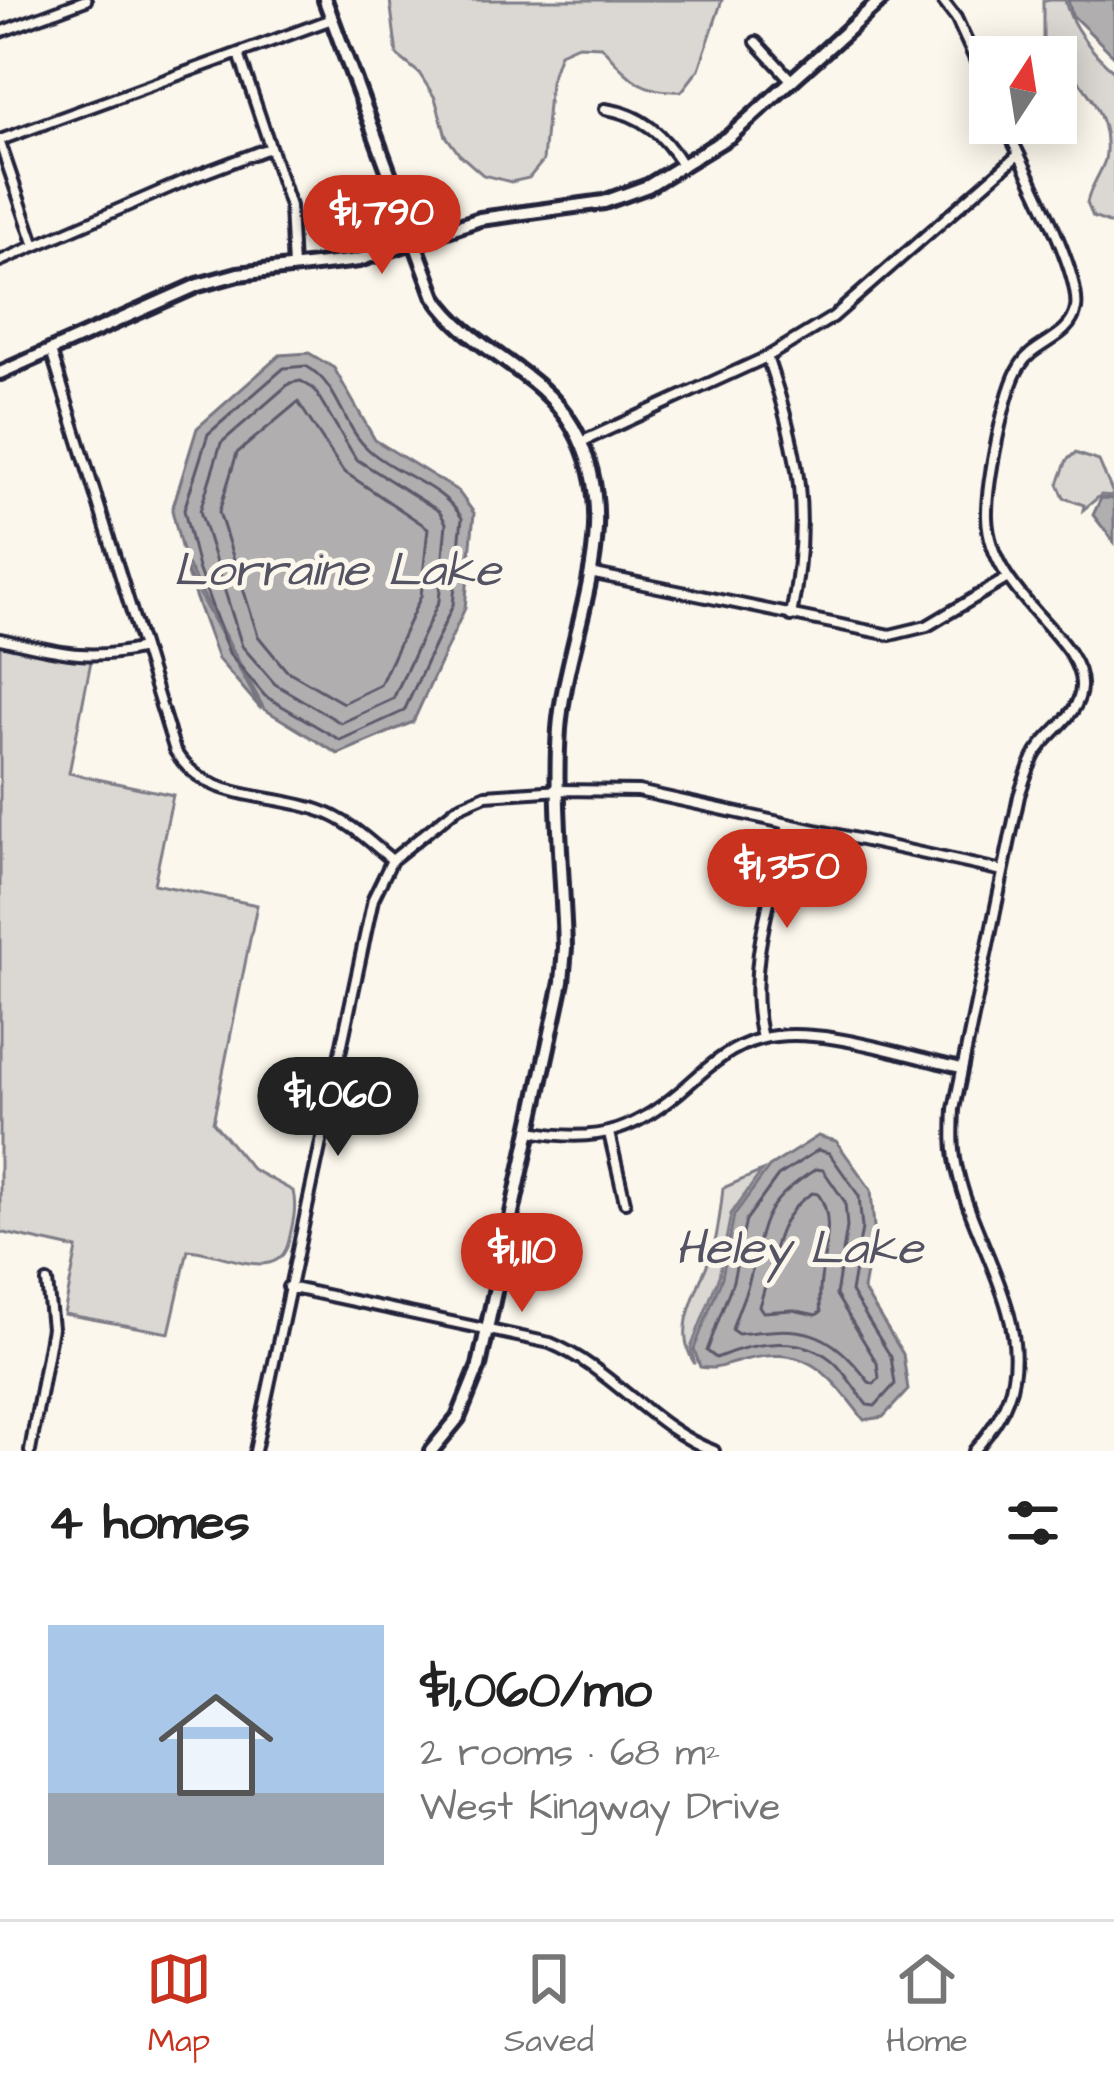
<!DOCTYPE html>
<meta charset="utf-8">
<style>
:root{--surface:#fff;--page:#f6f6f6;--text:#222;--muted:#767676;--line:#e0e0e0;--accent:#c8321e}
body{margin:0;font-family:"Architects Daughter",sans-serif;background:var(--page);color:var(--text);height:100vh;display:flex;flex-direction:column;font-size:45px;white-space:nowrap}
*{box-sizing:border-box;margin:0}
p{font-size:39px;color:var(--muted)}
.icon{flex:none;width:66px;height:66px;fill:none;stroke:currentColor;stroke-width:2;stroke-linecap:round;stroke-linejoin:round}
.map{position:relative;height:1451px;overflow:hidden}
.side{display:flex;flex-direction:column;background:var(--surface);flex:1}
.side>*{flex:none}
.needle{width:78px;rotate:12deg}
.tools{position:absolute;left:969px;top:36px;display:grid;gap:24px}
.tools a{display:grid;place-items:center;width:108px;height:108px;border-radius:0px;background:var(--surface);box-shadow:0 6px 30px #0003;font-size:60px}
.price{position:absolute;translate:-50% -102px;padding:0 27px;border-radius:42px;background:var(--accent);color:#fff;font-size:39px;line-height:78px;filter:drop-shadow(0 3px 6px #0008)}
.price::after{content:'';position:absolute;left:50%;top:72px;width:36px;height:27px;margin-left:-18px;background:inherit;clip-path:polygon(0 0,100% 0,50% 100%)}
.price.current{background:#222;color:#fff}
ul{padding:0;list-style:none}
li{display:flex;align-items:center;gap:36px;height:300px;padding:0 48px}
li span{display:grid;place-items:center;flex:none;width:336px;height:240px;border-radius:0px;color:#555}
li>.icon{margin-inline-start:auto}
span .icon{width:144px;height:144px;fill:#fffc;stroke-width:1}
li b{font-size:51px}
h2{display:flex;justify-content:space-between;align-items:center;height:144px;padding:0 48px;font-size:51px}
.menu{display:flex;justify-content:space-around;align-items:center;height:168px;border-top:3px solid var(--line);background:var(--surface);font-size:33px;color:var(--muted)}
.menu a{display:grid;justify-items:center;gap:6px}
.menu .current{color:var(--accent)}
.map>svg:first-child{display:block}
</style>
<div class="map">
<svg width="1114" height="1451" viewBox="0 0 1114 1451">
<rect width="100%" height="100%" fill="#fbf7ec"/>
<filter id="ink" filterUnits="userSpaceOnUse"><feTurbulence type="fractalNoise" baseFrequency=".00833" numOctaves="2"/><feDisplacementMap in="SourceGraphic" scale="24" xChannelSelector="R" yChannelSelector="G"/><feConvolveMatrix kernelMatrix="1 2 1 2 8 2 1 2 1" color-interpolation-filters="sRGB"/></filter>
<g filter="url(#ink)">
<path fill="#dbd8d3" stroke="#7e7d87" stroke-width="3" d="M390,0H722L699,69L682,91C638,93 629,77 601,46L578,45L560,53L550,82L543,161L529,178L511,182L483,175L459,154L446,136L435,98L419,73L397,55Z
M1043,0H1065C1070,25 1094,55 1114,71V225L1093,217L1087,203C1090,187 1100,175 1105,160C1114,110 1074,75 1043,42Z
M1075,453L1099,461L1114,496L1101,495L1083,510L1084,505L1064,498L1058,484L1067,460Z
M0,645L91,661L69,773L173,795L154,884L257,905L213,1122L252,1169L293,1191C297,1208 293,1223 289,1240C280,1286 224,1252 188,1250L169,1333L64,1314L77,1249L0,1232Z
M762,1171L731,1214L719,1276L691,1348L695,1364C669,1328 704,1281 714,1246C719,1227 721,1207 723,1188Z"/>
<path fill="#b1aeb0" stroke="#787681" stroke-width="3" d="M1068,0H1114V56L1072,15Z
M309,353L334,368L375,440L458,491L474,513L465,608L413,722L338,754L264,709L184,559L172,510L197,428L280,355Z
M1101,498L1114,499V542L1093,515Z
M184,566L261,709L218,659Z
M818,1136L836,1141L871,1190L874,1228L863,1289L903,1354L908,1390L883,1417L864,1420C826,1370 806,1342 737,1362C721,1366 717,1370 700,1367L694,1349L722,1277L734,1215L769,1167Z"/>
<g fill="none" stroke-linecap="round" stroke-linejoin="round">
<path stroke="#5b5a6a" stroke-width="3" d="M306,366C340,385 341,425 369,450C398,476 441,484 462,518L453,605L404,711L340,740L265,696L229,653L198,568L184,510L208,434L284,368Z
M301,381L314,389L356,459L439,511L446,523L439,601L393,699L341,723L275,684L242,646L200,511L221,443L290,383Z
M298,402L343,471L428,528L421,596L380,685L343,703L286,670L258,636L219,512L237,453Z
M818,1150L829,1153L859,1196L862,1228L851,1292L891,1357L895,1384L875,1406L867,1405C857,1392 848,1377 837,1365C806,1333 753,1342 716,1358L707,1351L733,1281L746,1220L778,1176Z
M816,1169L823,1170L845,1202L847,1227L836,1295L877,1363L879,1378L874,1384L869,1382C827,1327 803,1326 738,1334L732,1330C736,1315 743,1300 748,1285C765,1225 756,1207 816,1169Z
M812,1193L818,1194C841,1224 814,1272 821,1312L816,1315L793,1310L763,1312L759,1306C774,1265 771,1218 812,1193Z"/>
<g stroke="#22223b" stroke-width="16">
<path id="street" d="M942,0L956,18L990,92
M0,32L86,0
M756,42L792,81
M239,54L290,206L293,268
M605,109C642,114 664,135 683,166
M0,140L332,19
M0,143L34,243
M0,261L198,175L269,148
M51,351L175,751C206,803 271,792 321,811C348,820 370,842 392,860
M767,357C800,454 811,514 791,616
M581,442L767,357L833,317L1018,155
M590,573L890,635L927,626L1006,579
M0,639C55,651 87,662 143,648
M762,1038C744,968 773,893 788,824
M531,1131C600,1145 639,1129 690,1083C711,1064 733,1046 760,1039C816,1024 905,1056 961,1068
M609,1133L625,1202
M288,1287L550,1343C611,1368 652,1428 714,1451
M30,1451L52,1328L47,1282
M255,1451L373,899L392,860L458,807L486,795L560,790L638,791L1003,871
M974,1451C992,1430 1009,1406 1013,1378C1025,1309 973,1239 958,1173C952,1151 953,1131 954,1109L1019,796C1024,781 1028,767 1036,753C1050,730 1080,715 1081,687C1084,637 989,595 987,517C986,487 1004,390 1020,366C1034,342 1070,339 1076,309C1082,273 1021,161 1004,123"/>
</g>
<g stroke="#22223b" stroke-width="20">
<path id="secondary" d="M325,0L435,297C472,352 540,369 573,427C629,525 567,628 559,729C554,801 563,876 565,948L562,982L479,1366L458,1418L431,1451
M0,373L198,285L238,274L359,260L480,219L604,202L648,186L730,136L881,0"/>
</g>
<use href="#street" stroke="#fbf7ec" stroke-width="8"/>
<use href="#secondary" stroke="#fbf7ec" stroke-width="10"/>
</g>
</g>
<g text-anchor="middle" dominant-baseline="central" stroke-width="10" stroke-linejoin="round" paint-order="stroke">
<g font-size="48" font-style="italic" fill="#545364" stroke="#fbf7ec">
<text x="337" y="571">Lorraine Lake</text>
<text x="799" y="1249">Heley Lake</text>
</g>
</g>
</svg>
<div class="tools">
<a><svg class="needle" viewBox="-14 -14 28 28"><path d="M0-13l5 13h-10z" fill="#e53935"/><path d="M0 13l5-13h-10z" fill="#767676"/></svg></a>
</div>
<b class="price" style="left:382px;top:277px">$1,790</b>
<b class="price" style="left:787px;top:931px">$1,350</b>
<b class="price current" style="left:338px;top:1159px">$1,060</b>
<b class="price" style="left:522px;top:1315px">$1,110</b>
</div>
<section class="side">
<h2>4 homes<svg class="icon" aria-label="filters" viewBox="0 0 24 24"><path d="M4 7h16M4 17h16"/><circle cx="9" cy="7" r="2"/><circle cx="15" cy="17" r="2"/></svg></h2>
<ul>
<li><span style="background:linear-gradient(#a9c7e8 70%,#9aa5b1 0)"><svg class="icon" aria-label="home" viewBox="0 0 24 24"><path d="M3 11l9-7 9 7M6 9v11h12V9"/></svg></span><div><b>$1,060/mo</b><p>2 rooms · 68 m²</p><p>West Kingway Drive</p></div></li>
</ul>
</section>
<nav class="menu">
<a class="current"><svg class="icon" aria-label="map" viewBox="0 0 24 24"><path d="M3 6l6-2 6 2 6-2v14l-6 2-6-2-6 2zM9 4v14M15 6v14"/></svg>Map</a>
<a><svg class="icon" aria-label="saved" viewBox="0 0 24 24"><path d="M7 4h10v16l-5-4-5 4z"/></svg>Saved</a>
<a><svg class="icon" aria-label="home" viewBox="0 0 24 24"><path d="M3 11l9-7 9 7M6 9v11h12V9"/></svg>Home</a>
</nav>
